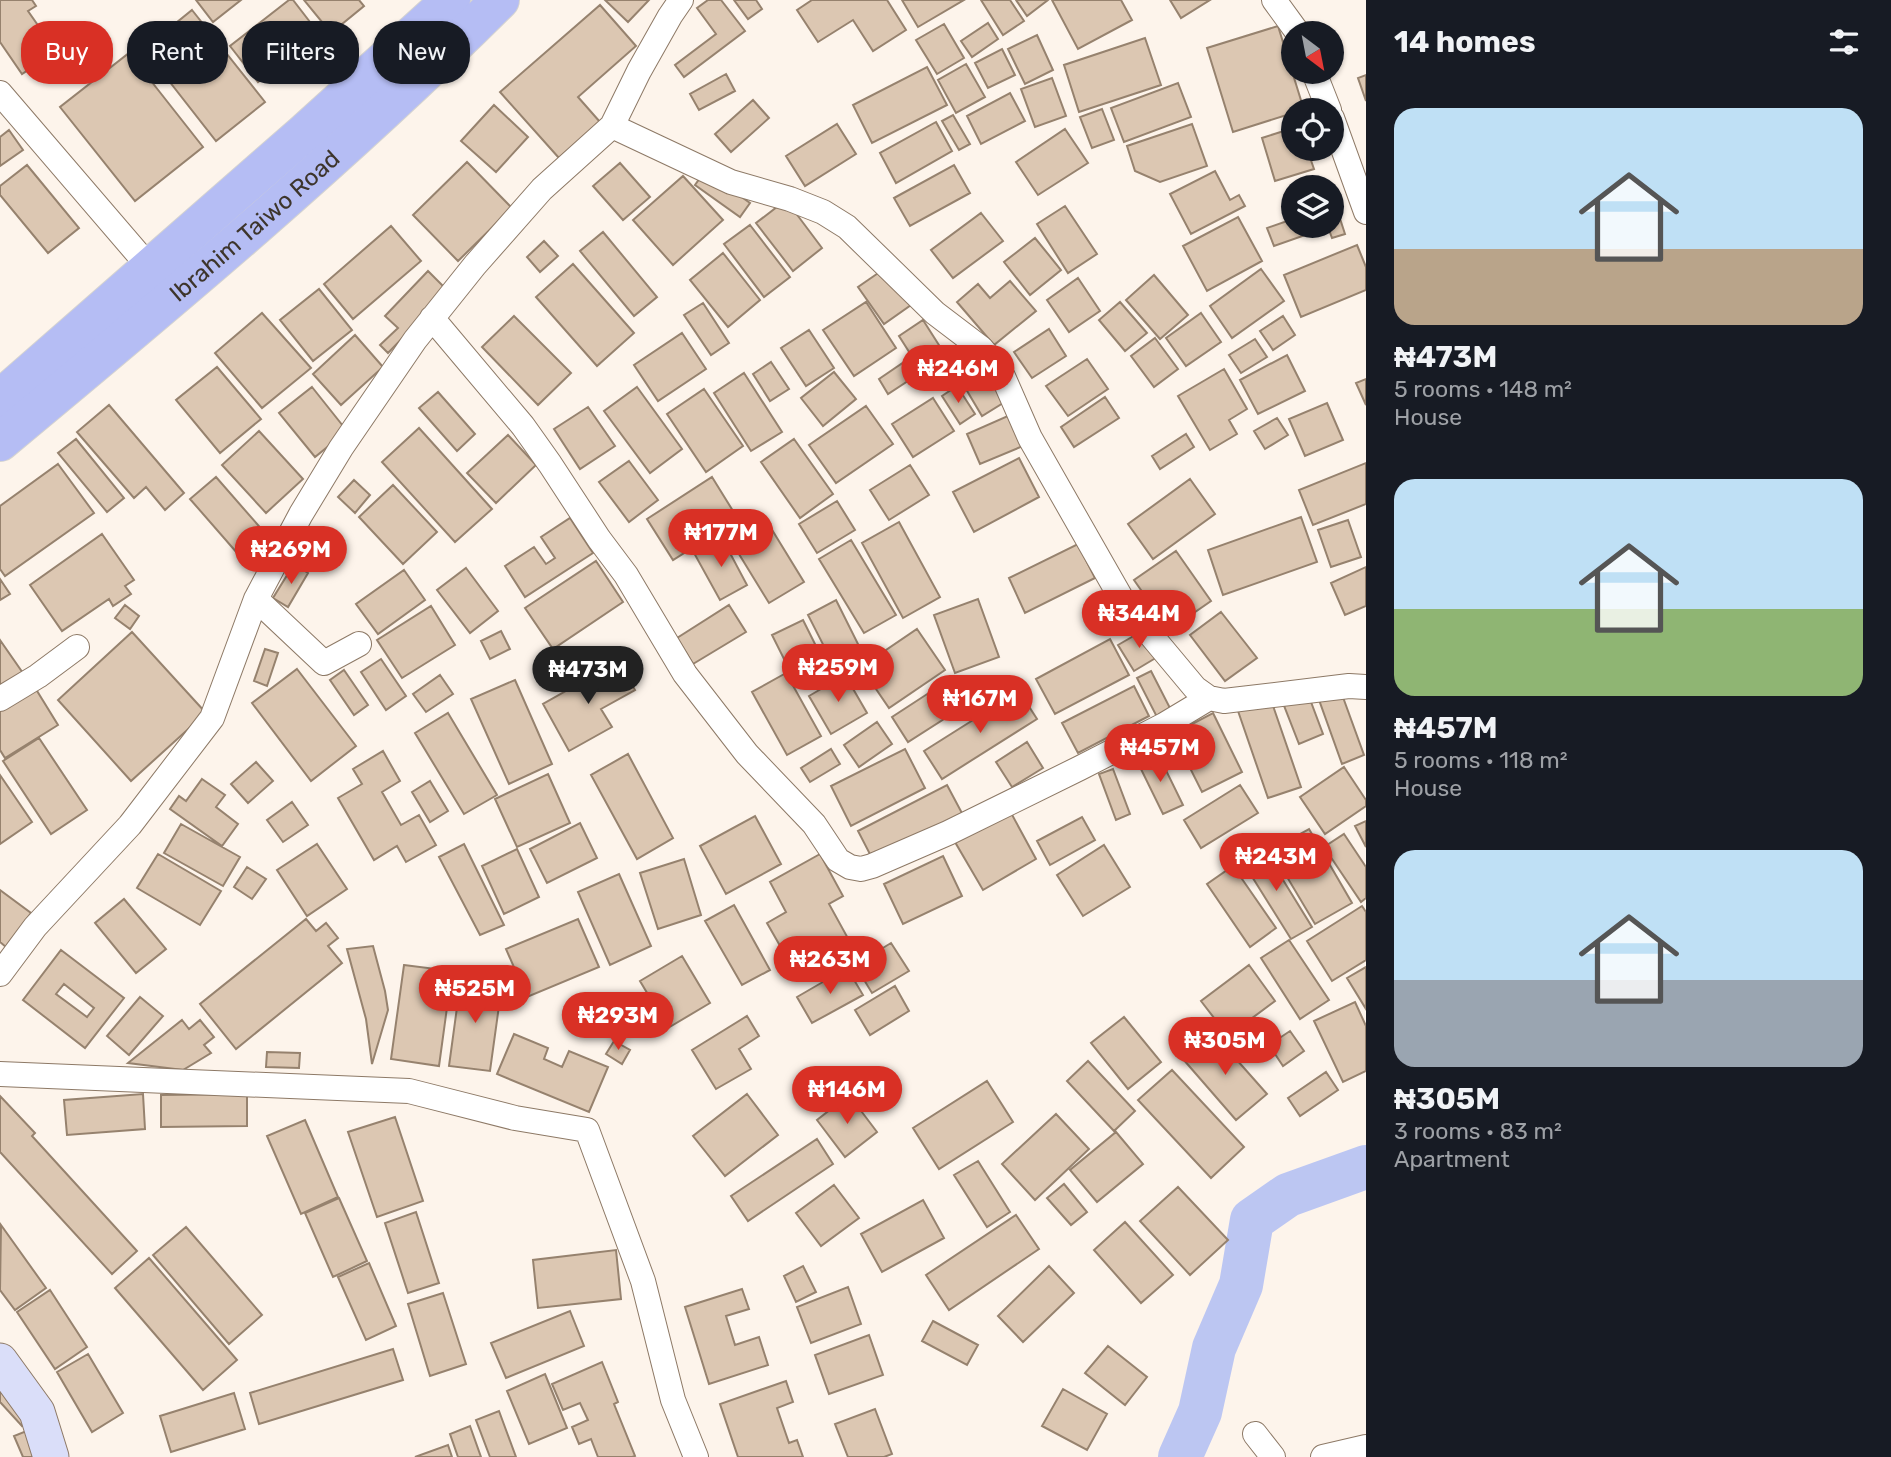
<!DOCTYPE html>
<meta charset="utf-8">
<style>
:root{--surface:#171b24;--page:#20242c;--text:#f1f3f6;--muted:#9ea1a6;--accent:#d93025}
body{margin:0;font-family:Rubik,sans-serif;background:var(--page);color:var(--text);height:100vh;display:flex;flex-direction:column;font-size:26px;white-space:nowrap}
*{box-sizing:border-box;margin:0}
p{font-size:23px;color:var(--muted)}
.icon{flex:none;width:38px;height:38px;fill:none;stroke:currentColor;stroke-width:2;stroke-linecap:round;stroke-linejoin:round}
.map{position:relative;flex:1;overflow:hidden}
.drawer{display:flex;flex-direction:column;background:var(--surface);width:525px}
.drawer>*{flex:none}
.hud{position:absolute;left:21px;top:21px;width:665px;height:63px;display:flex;gap:14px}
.needle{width:46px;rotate:148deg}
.tools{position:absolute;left:1281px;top:21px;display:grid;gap:14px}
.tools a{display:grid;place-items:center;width:63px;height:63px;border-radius:50%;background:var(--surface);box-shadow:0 2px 5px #0004;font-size:35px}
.price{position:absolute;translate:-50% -60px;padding:0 16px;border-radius:24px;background:var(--accent);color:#fff;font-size:23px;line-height:46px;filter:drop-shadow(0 2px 4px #0008)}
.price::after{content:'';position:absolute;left:50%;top:42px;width:21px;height:16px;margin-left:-10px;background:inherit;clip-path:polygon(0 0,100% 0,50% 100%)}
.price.selected{background:#222;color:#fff}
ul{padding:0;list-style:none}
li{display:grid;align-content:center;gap:14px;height:371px;padding:0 28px}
li span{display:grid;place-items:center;height:217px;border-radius:21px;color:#555}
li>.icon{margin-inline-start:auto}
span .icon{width:126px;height:126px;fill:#fffc;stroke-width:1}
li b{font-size:30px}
h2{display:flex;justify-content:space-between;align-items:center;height:84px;padding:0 28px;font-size:30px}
.pill{padding:0 24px;border-radius:28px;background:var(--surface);box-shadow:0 2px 5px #0004;font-size:24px;line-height:63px}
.pill.selected{background:var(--accent);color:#fff}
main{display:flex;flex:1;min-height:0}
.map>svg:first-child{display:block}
</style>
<main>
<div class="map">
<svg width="1366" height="1457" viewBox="0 0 1366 1457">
<rect width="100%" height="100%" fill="#fdf4eb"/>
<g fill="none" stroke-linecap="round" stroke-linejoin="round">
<path stroke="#bcc6f2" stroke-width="44" d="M1180,1457L1200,1412L1214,1348L1241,1285L1252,1220L1288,1195L1366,1167"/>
</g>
<path fill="#dcc7b2" stroke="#96826e" stroke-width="2" fill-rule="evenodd" d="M0,0H32L36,6L28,11L56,51L22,74L0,42Z
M196,0H241L213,22Z
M289,0H293L320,35L258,82L230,46Z
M304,0H359L364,6L331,33Z
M605,0H649L628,22Z
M708,0H721L745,31L684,77L675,65L716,34L697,8Z
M734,0H756L762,9L748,19Z
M812,0H887L906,30L873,51L853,20L818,42L797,10Z
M902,0H964L918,27Z
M981,0H1010L1024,21L1003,35Z
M1016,0H1048L1027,16Z
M1052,0H1121L1132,20L1078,49Z
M1170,0H1210L1181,18Z
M600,5L636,46L578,97L600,122L559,158L500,92Z
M192,10L265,102L216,141L144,49Z
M988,23L998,39L972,57L961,41Z
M944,24L964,58L937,74L916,40Z
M1278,26L1304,110H1293V113L1233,132L1207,48Z
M1037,35L1053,70L1025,84L1008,49Z
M1145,38L1161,85L1079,112L1064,65Z
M1002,49L1015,75L988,88L975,63Z
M129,53L203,147L135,201L60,107Z
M966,64L985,97L956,113L938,80Z
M927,67L947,105L872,143L853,105Z
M726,74L735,91L699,110L690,94Z
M1366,75V101L1358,78Z
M1052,78L1066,116L1035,127L1021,89Z
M1178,83L1191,117L1124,142L1111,108Z
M1010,93L1025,121L981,144L967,116Z
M753,100L769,118L731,152L715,134Z
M494,105L528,137L496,172L461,141Z
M1102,109L1114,140L1092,148L1080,117Z
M953,115L970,144L959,150L942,121Z
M936,122L952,151L896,183L880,153Z
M837,124L856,154L805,186L786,156Z
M1192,124L1207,166L1160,182L1135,171L1127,146Z
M1293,128V149H1307L1314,169L1275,181L1262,138Z
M1065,129L1088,163L1038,195L1016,162Z
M9,130L23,150L0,166V137Z
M467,162L512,208L458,261L413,215Z
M620,163L650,197L623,220L593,186Z
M27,165L79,228L48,253L0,195V186Z
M954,165L970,193L910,226L894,198Z
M705,171L750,203L740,217L695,185Z
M1215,171L1230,200L1239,195L1245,206L1191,234L1170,194Z
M683,176L723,220L673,265L633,220Z
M1293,193V218L1286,196Z
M1332,194L1345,234L1332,238L1328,227L1274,246L1267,228L1293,219V226H1332Z
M786,200L822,248L793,271L756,223Z
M1065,206L1097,254L1068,273L1037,224Z
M981,213L1003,241L953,278L931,250Z
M1238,217L1262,261L1207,291L1183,246Z
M750,225L790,277L764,297L724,244Z
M391,226L421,261L353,319L324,284Z
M603,232L657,297L634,316L580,251Z
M1035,238L1061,270L1030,295L1004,262Z
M544,241L558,256L540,272L527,257Z
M1357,245L1366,267V290L1301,317L1284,275Z
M723,253L760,300L728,327L690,280Z
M573,264L634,333L597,366L536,297Z
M884,269L911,305L884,324L858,287Z
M1261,269L1284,301L1232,338L1210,306Z
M428,271L448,291L388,353L380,345L398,328L385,316Z
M1154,275L1188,315L1160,339L1126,300Z
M1078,278L1100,311L1069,332L1047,300Z
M1010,281L1036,311L994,345L957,302L978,284L990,298Z
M319,289L352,330L313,361L280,320Z
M866,302L896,348L854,376L823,330Z
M1120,302L1147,333L1125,351L1099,320Z
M703,303L729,343L711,355L684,315Z
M262,313L311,368L262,408L215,353Z
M1201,313L1221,342L1186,366L1166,338Z
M514,316L571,373L538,405L482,347Z
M1283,316L1295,335L1273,350L1260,331Z
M923,320L944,353L920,369L899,336Z
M1049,329L1066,356L1032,378L1014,352Z
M809,330L834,368L806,386L781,348Z
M682,333L706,369L658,401L634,365Z
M355,335L383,367L341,405L313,374Z
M1155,338L1178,369L1154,387L1131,356Z
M1255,339L1267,357L1241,373L1229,355Z
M1287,355L1305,391L1258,414L1240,380Z
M1087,359L1108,389L1068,416L1046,386Z
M907,360L917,375L888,394L879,379Z
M771,362L789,389L770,401L753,374Z
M985,363L1008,400L982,416L960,379Z
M217,367L261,419L220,453L176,400Z
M1224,369L1247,409L1229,420L1237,434L1210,450L1178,396Z
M834,372L856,399L823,426L801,398Z
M744,373L782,432L751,451L714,393Z
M1366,379V405L1356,383Z
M957,386L975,414L960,424L942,396Z
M312,387L347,431L315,457L279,413Z
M637,387L682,449L650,473L604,411Z
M704,389L743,446L706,472L667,414Z
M438,392L475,434L457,451L419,408Z
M1105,397L1119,418L1074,447L1061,427Z
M933,398L954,431L913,457L892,424Z
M1327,403L1343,440L1305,456L1289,419Z
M109,405L184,493L165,510L146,487L134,498L77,432Z
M866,406L893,444L836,483L809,445Z
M588,407L615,446L580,469L554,429Z
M1010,415L1023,446L980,464L967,434Z
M1277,418L1288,435L1265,449L1254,431Z
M419,428L492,509L455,542L382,462Z
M259,431L303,479L266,513L222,465Z
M1186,434L1194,447L1160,469L1152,456Z
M508,435L536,465L496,503L467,473Z
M76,439L124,498L107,512L58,453Z
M794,439L833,494L800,518L761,462Z
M1019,458L1039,497L974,532L953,492Z
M629,461L658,500L629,522L599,482Z
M1366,463V504L1313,525L1299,490Z
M58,464L94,513L5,576L0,569V506Z
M910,465L929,495L889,520L870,490Z
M216,477L264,532L238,554L190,499Z
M712,477L738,519L673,560L647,519Z
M1190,479L1215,514L1153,559L1128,524Z
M354,480L370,495L355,513L338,497Z
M393,485L437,532L403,564L359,517Z
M837,501L855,530L817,553L799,524Z
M1301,517L1317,562L1223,595L1208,550Z
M570,518L593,553L525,597L505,566L534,547L546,564L555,558L541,537Z
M766,520L804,582L769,603L731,541Z
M1348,520L1361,557L1331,567L1318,530Z
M899,522L940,597L903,618L862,543Z
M102,534L134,580L125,586L131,594L113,606L109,599L62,631L30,585Z
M722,538L747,585L720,600L694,553Z
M851,540L896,615L864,633L819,559Z
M1078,544L1095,578L1025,613L1009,578Z
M1176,551L1211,601L1169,630L1134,580Z
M596,561L623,602L553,649L525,608Z
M294,564L308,573L288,607L273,598Z
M1366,567V606L1345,615L1331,583Z
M466,568L498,611L470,633L437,590Z
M404,570L425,600L378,634L356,604Z
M0,579L10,594L0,600Z
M978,599L999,657L955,673L934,615Z
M836,600L862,652L834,666L808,615Z
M125,605L139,616L130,629L115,618Z
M729,605L746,632L693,664L677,638Z
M431,606L455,645L402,678L377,640Z
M1221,612L1257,658L1225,681L1190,635Z
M803,620L822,658L791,673L772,635Z
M917,629L945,670L889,708L861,667Z
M1144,630L1159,656L1134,671L1118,645Z
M501,631L510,649L490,659L481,641Z
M132,632L206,713L131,781L58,700Z
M1110,639L1129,675L1055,714L1036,679Z
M0,640L25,676L0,693Z
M265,649L278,653L267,686L254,681Z
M381,659L406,696L386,710L361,672Z
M619,661L635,690L601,709L612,727L569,751L543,704Z
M297,669L356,746L311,781L252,703Z
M344,670L368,705L354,715L330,680Z
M1151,671L1172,712L1158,719L1137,678Z
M786,673L821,736L787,755L752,692Z
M440,675L453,694L426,712L413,694Z
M845,675L867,713L831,734L809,696Z
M515,680L552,764L509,784L471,699Z
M34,686L58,725L5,758L0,750V708Z
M1134,686L1149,716L1078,753L1062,723Z
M938,687L955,712L908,742L892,717Z
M1340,689L1364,755L1342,764L1318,697Z
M1019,691L1037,719L942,779L924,751Z
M1308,694L1323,734L1299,744L1283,703Z
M1271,700L1301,787L1268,798L1238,711Z
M448,713L497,795L464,814L415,733Z
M1213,713L1242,772L1202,792L1173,734Z
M877,722L892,744L859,767L844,745Z
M39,738L87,810L51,834L3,761Z
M1027,742L1043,768L1012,787L996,762Z
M831,749L840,764L810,782L801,768Z
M905,749L925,788L851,826L831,786Z
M383,751L400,781L382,792L401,825L419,815L436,845L406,862L397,846L374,860L338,798L362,784L353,769Z
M628,754L673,838L637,859L591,775Z
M1158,754L1183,805L1163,814L1138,763Z
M256,762L273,781L248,803L231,784Z
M1344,767L1366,800V806L1325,834L1300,797Z
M1113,769L1130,814L1116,820L1099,774Z
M548,774L570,823L517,847L495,799Z
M0,775L32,822L0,844Z
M202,779L225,795L216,807L238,824L222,846L170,809L179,796L186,801Z
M430,781L448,811L430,822L412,792Z
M947,785L963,815L874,862L858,831Z
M1240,785L1258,813L1201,848L1184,820Z
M292,802L308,825L283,842L267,820Z
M1010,811L1036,859L983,890L955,842Z
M755,816L781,864L726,894L700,846Z
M1082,817L1095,840L1050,865L1037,841Z
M1366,821V847L1355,826Z
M580,823L597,858L547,883L530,849Z
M181,824L240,857L223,886L164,853Z
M1309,829L1352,903L1315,924L1271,850Z
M1344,834L1366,867V898L1361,902L1324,847Z
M317,844L347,889L307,916L277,870Z
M464,844L504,925L480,935L439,857Z
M1104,845L1130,887L1083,916L1057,875Z
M1262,846L1312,927L1291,939L1241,859Z
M517,849L539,897L504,914L482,866Z
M158,854L221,891L200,925L137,888Z
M820,854L843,896L829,904L850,942L795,972L767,923L786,912L770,882Z
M943,856L962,896L903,924L884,884Z
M684,859L701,915L658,929L640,873Z
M1233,866L1276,928L1250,947L1207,884Z
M247,867L266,879L252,899L234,887Z
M619,874L651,946L610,965L578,892Z
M0,890L31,913L6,947L0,942Z
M124,899L166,949L136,973L95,923Z
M734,905L770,970L742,985L705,921Z
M1362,906L1366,912V960L1332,981L1307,941Z
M306,919L316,931L326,923L338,938L328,946L342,963L236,1049L200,1004Z
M578,919L599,967L527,997L506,949Z
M1289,940L1329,1000L1300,1019L1261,958Z
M891,943L909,971L872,993L855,965Z
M373,946L385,991L388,1010L372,1064L366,1019L347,949Z
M61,950L124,998L85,1048L23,1000ZM64,984L94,1008L87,1017L56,994Z
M682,956L710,1003L668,1028L640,981Z
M404,965L452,971L439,1066L391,1059Z
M1249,965L1275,1001L1228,1036L1201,1001Z
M1366,967V1009L1347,978Z
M847,968L863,995L812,1023L797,997Z
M461,978L502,984L490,1071L449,1066Z
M895,986L909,1011L870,1035L855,1010Z
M140,997L163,1016L129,1055L107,1036Z
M1355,1002L1366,1026V1071L1343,1082L1314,1021Z
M747,1016L759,1036L739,1049L751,1069L716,1089L692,1050Z
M1124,1017L1161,1062L1128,1089L1091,1043Z
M182,1020L189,1029L200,1020L214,1037L204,1045L211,1053L183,1070L128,1063Z
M1290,1031L1304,1051L1283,1066L1269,1045Z
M1213,1033L1267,1094L1236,1120L1183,1059Z
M514,1034L548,1048L544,1059L562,1067L569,1051L608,1067L589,1112L497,1074Z
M614,1041L630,1050L622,1064L606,1054Z
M267,1052L300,1053L299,1068L266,1067Z
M1088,1061L1135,1111L1114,1131L1067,1081Z
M1172,1070L1244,1147L1211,1178L1138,1100Z
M1326,1072L1338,1090L1300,1116L1288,1098Z
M987,1081L1013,1122L939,1169L913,1128Z
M143,1094L145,1129L67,1135L64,1100Z
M247,1094V1126L161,1127V1095Z
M747,1094L778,1135L725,1176L693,1136Z
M849,1095L877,1132L845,1157L817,1120Z
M0,1096L35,1133L32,1136L137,1251L112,1274L0,1152Z
M1056,1114L1089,1149L1035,1200L1002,1164Z
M395,1117L423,1201L377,1217L348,1132Z
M305,1120L338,1197L301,1214L267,1136Z
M1116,1132L1143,1164L1097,1202L1070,1170Z
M817,1139L833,1164L748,1221L731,1196Z
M978,1161L1010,1212L987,1227L954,1175Z
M1064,1184L1087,1212L1071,1225L1047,1198Z
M834,1185L859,1218L821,1246L796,1213Z
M1178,1187L1228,1240L1190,1275L1140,1221Z
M339,1198L367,1261L333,1277L305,1213Z
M923,1200L944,1238L882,1272L861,1234Z
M416,1212L439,1283L408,1293L385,1223Z
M1016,1215L1039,1249L949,1310L926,1275Z
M1125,1222L1173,1275L1141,1303L1094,1250Z
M1,1225L46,1288L15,1310L0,1290Z
M186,1227L262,1315L229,1344L153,1255Z
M616,1250L621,1299L538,1308L533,1260Z
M149,1258L237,1360L203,1390L115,1288Z
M369,1263L396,1326L366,1340L338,1277Z
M803,1266L816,1292L796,1302L784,1276Z
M1049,1266L1074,1293L1023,1342L998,1316Z
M848,1287L861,1324L811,1343L797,1307Z
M742,1289L749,1309L726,1316L735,1345L759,1337L768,1365L709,1384L685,1307Z
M50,1290L87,1347L55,1369L17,1312Z
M443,1293L466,1364L430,1376L408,1304Z
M570,1311L584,1346L506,1378L491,1343Z
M933,1321L978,1345L967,1365L922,1341Z
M869,1335L883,1375L829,1394L815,1355Z
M1108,1346L1147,1377L1125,1405L1085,1373Z
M393,1349L403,1380L259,1424L250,1393Z
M88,1354L123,1413L92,1432L57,1372Z
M602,1362L618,1402L614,1404L635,1456L632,1457H598L591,1439L579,1444L572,1427L588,1420L580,1403L563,1410L552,1384Z
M545,1374L567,1428L529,1444L507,1391Z
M786,1381L793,1402L777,1408L789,1443L797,1440L803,1457H738L720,1404Z
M0,1383L31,1417L22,1426L0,1402Z
M1063,1389L1107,1414L1087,1450L1042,1426Z
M234,1393L245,1429L171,1452L160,1416Z
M875,1409L892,1454L884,1457H848L835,1424Z
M499,1411L516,1457H490L476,1420Z
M470,1426L481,1457H458L450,1434Z
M29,1430L40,1457H23L14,1436Z
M448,1445L452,1457H415Z"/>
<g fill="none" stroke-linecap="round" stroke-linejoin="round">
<g stroke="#8d7966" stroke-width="26">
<path id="street" d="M1274,0L1298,33
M1314,72L1329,110
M0,93L151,269
M1332,118L1366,212
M612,126L731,182L790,199L823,212L847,227L935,313L981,348L1001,372L1030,438L1124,603L1195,688L1209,698L1224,701L1349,686L1366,687
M432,318L523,426L550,464L599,539L626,575L685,674L747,754L814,824L838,860L850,867L861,869L872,866L948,833L1080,768L1164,725L1209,698
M256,599L324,663L359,644
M0,699L38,676L77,647
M0,974L35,927L130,825L212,718L256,599L301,514L341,448L415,340L475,265L542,189L612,126L639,71L670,16L681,0
M0,1074L409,1091L515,1118L587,1130L643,1281L673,1400L696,1457
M1255,1434L1273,1457
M1323,1457L1366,1447"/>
</g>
<g stroke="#8d7966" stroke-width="37">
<path id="secondary" d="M0,1361L37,1412L51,1457"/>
</g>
<g stroke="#d4d3d1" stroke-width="40">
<g id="primary">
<path d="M0,399L303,134L451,0"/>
<path id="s1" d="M0,442C171,300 342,157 500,0"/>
</g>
</g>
<use href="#street" stroke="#fff" stroke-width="24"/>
<use href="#secondary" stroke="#dadef9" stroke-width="35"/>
<use href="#primary" stroke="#b5bdf4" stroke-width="38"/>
</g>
<g text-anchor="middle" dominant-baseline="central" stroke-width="6" stroke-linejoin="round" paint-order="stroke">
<g font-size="24" fill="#3d352c" stroke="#fff">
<text stroke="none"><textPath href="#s1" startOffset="334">Ibrahim Taiwo Road</textPath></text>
</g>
</g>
</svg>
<div class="tools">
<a><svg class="needle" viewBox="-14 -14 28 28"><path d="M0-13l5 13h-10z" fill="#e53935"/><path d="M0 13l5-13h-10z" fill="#9ea1a6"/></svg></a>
<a><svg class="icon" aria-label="locate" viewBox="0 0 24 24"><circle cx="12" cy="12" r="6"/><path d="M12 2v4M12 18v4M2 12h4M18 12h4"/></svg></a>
<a><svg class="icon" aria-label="layers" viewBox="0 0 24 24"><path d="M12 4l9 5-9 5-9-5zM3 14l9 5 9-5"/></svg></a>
</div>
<b class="price" style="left:958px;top:405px">₦246M</b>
<b class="price" style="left:721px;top:569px">₦177M</b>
<b class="price" style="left:291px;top:586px">₦269M</b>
<b class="price" style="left:1139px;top:650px">₦344M</b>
<b class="price" style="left:838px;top:704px">₦259M</b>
<b class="price selected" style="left:588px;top:706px">₦473M</b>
<b class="price" style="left:980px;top:735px">₦167M</b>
<b class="price" style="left:1160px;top:784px">₦457M</b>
<b class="price" style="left:1276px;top:893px">₦243M</b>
<b class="price" style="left:830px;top:996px">₦263M</b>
<b class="price" style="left:475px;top:1025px">₦525M</b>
<b class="price" style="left:618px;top:1052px">₦293M</b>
<b class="price" style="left:1225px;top:1077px">₦305M</b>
<b class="price" style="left:847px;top:1126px">₦146M</b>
<div class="hud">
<a class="pill selected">Buy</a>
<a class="pill">Rent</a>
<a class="pill">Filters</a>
<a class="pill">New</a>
</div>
</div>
<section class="drawer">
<h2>14 homes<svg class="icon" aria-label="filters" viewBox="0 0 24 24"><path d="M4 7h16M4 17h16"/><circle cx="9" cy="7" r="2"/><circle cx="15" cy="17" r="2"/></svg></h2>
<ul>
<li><span style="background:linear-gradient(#bfe0f5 65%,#b9a48a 0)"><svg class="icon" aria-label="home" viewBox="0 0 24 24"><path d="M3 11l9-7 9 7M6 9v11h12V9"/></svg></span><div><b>₦473M</b><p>5 rooms · 148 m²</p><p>House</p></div></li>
<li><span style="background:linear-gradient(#bfe0f5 60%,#8fb573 0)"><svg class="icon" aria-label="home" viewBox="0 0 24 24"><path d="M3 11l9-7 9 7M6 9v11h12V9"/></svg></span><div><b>₦457M</b><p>5 rooms · 118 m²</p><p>House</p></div></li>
<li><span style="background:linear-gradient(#bfe0f5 60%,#9aa5b1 0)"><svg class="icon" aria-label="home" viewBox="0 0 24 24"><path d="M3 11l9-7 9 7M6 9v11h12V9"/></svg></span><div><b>₦305M</b><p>3 rooms · 83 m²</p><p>Apartment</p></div></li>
</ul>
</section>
</main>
